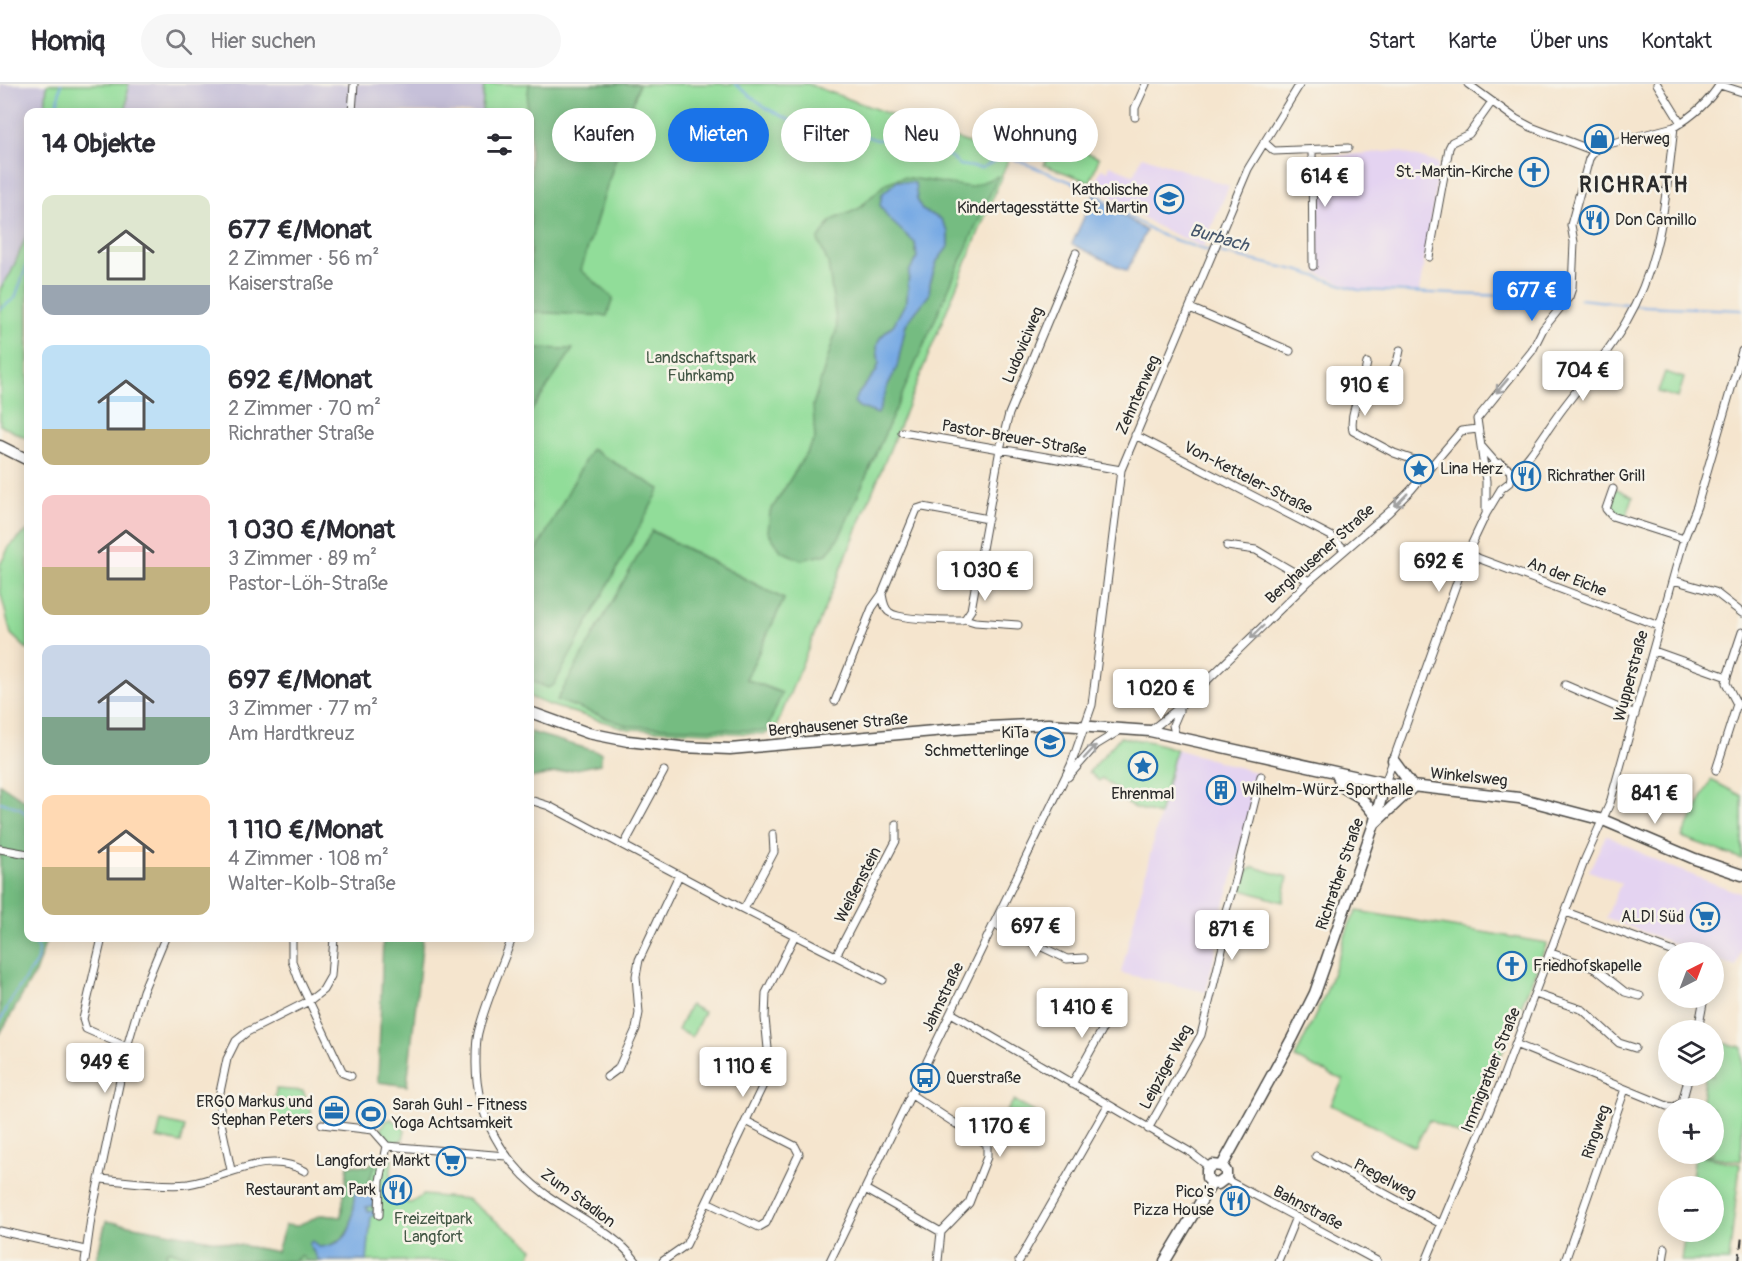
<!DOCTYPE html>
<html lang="de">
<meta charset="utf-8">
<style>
:root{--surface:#fff;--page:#f7f7f7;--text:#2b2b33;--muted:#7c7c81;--line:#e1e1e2;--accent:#1a73e8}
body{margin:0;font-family:Pangolin,sans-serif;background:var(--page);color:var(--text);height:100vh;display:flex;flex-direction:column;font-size:22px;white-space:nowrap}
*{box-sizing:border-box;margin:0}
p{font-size:20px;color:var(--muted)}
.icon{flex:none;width:33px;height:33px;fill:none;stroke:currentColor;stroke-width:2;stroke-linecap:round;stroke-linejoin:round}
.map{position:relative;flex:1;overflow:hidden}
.panel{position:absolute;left:24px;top:24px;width:510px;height:834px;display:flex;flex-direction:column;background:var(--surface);border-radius:12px;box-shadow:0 3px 15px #0003}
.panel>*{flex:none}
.hud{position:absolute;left:552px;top:24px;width:570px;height:54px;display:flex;gap:12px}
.needle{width:39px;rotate:42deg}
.tools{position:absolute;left:1658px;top:858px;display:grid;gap:12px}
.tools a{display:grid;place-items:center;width:66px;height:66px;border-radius:50%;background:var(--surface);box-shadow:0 3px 15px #0003;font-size:30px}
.price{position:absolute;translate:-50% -51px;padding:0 14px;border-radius:6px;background:#fff;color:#222;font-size:20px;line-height:39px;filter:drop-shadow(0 2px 3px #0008)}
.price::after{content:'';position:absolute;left:50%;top:36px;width:18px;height:14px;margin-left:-9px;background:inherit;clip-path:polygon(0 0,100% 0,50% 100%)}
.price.selected{background:var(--accent);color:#fff}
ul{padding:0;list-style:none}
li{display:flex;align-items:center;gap:18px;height:150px;padding:0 18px}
li span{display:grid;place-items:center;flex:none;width:168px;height:120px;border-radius:12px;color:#555}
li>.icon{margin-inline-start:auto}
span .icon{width:72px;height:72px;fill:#fffc;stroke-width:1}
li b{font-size:26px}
h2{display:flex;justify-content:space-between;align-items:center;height:72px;padding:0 18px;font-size:26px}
.chip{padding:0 21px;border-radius:27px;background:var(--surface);box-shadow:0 3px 15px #0003;font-size:21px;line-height:54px}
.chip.selected{background:var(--accent);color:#fff}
header{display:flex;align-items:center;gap:36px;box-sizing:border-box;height:84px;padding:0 30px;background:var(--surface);border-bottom:2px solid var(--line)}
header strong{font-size:28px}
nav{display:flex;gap:33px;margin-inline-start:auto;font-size:21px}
.search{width:420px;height:54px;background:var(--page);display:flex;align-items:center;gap:15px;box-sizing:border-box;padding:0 21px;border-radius:33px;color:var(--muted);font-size:22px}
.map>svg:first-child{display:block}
</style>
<header>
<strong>Homiq</strong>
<div class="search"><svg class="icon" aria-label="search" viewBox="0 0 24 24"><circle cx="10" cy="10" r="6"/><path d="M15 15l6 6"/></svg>Hier suchen</div>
<nav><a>Start</a><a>Karte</a><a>Über uns</a><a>Kontakt</a></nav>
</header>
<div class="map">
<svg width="1742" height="1177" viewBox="0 0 1742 1177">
<rect width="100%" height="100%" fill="#f7f3e8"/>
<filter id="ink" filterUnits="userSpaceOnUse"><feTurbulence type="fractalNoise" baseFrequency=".0167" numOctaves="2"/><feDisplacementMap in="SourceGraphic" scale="12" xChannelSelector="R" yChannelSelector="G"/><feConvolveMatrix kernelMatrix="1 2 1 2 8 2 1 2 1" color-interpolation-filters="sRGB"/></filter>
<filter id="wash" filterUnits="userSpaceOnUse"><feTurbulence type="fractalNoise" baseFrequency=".008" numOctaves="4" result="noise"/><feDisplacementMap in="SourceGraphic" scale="24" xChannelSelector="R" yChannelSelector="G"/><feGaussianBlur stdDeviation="1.35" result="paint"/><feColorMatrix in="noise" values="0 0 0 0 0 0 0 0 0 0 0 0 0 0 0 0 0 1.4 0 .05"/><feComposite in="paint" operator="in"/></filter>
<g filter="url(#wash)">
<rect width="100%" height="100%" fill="#f5e5ce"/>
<path fill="#e4d3f1" d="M1397,67L1438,79L1434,118L1419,207L1358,205L1317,189L1319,73Z
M1142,72L1229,102L1203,163L1158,143L1094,102L1101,85L1108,87L1110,81L1134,91Z
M1176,665L1258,689L1245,751L1215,851L1217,861L1206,908L1121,889Z
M1606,751L1663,780L1742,810V864L1736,883L1713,874V868H1697L1606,834L1621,799L1589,787Z"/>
<path fill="#c6c0d9" d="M0,0H484L482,28H28V320L0,313Z"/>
<path fill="#91dd99" stroke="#5e8462" stroke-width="1.5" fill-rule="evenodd" d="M47,0H128L126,28H45Z
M484,0H808L1009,74L775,646L764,650L628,645L549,621L530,613V28H482ZM653,447L784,515L746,595Z
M1055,55L1099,74L1090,98L1044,81Z
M28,148V355L0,341V205L11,189Z
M1665,288L1684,294L1678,314L1658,308Z
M1615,404L1633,413L1626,434L1612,428L1614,419L1611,417Z
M28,446V566L11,550L0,507V481L9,463Z
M1120,653L1152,658L1176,665L1159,731L1130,722L1121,714L1123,711L1102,694L1099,697L1089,688Z
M1711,696L1742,712V775L1682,753Z
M1254,783L1288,793L1283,818L1242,806L1247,787Z
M1357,827L1547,859L1467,1054L1429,1036L1415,1063L1331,1021L1343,996L1295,974L1325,911L1349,841Z
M690,921L704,928L692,953L678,946Z
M1713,957L1742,963V1061L1740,1077L1695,1070H1713V1024H1701L1705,992H1713Z
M276,1005L303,1007L311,1026L310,1039L273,1036Z
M1014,1016L1040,1032L1031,1046C1017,1044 1017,1034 1007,1027Z
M392,1035L394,1038H399L405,1046L403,1055L393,1060L387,1058L381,1044L386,1037Z
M161,1037L185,1043L181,1059L157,1054Z
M1695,1071L1740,1080L1729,1177H1681L1685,1148H1713V1102H1691Z
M375,1075H392L389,1116L411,1119L423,1111L467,1115L533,1165L527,1177H96L106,1137L278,1168L321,1131L341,1133L348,1081L369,1082Z"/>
<path fill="#74bc81" stroke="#507456" stroke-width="1.5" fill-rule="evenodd" d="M529,0H639L581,186L613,214L607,232L530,228V28H526Z
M998,92L840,452L827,470L801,476L781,467L768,448L770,428L815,355L813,321L837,244L828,179L818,156L832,136L858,125L886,99L903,93L970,103ZM917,115L922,126L941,135L948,148V163L937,177L930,199L929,211L906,240L897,283L888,301L859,309L876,288L879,279L877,262L880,254L894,240L907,216L909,188L917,173L915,159Z
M530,264L573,265L530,329Z
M591,365L660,405L554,601L548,604L530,596V479Z
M652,447L784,515L746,595L782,609L766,647L628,642L557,616Z
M530,648L602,669L600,680L530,694Z
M0,700L28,719V854H47L35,889L0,950Z
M383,854H423L407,1002L378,998Z
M375,1075H379L365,1104H356L355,1106C353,1134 354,1160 319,1163L317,1169L319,1177H306L301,1171L295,1177H200L169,1166L166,1169L169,1177H96L106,1137L277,1168L285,1141L296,1142L321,1131L341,1133L348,1081L369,1082Z"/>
<path fill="#78aae4" stroke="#526a88" stroke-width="1.5" d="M897,97L915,99L917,115L922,126L941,135L948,148V163L937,177L930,199L929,211L906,240L897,283L888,301L878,330L859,323L854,318L859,309L876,288L879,279L877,262L880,254L894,240L907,216L909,188L917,173L915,159L888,134L880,121L882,110Z
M1094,111L1146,147L1127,187L1072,160Z
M356,1104L374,1105L375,1107L374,1122L366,1123L368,1127H374V1131L371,1133L367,1177H319L309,1160L312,1157L319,1163C360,1160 349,1131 356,1104Z"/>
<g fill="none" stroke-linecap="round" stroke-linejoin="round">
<path stroke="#78aae4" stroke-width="2" d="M735,0L766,24L794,38L806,37L814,40L822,37L829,40H849L856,49L877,56L884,55L910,63L924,62L951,73L959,81L981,84L1006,72L1091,106L1133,135L1161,151L1201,165L1300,187L1358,206L1558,214
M56,28L61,0
M1579,215L1644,222L1742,226
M0,225L15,214L28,178
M0,718L20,724L28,733
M0,938L11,916L37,877L38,866L34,859L36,854"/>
</g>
</g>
<g filter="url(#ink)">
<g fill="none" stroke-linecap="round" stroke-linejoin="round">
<g stroke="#494743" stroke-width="9">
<path id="street" d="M1468,0L1516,35L1531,43L1594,67
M1657,0L1681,39
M1720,1L1742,8
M352,28L354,0
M1135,33V24L1146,0
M1264,58L1274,67L1348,64
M1312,66L1313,182
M1429,173L1449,64L1452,58L1469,50L1491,19
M1190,224L1290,267
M1400,266C1398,278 1392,292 1381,298C1376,300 1371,299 1367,303C1356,311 1350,334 1353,347L1394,369L1431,382
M1367,279C1365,288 1363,293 1369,301
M902,348L1121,386
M1135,351L1331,452L1345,466
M1482,363L1496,379
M1485,389L1488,383L1500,379L1510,386L1511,392
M1613,405L1606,425L1612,432L1684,455
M1486,427V397L1477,335L1532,267L1543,245L1569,213L1572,204L1574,158L1571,141L1589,75L1594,67L1601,62L1674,43C1693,32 1708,19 1720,0
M1227,462L1256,466L1309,497
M1467,470L1659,542
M1673,496L1715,508L1742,529
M882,510C883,516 884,524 889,528C898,536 947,536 961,536L965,535L971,526L1000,365L1009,330L1076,169
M965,535L975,538L1018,541
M1654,567L1727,593L1726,599L1737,620L1716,686
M1727,593L1742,548
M1565,601L1635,631
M835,617L872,524L882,510L917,425L923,423L988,435
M1150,647L1181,622L1309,497L1389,428L1411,406L1461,347L1478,345
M1176,654L1173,641L1179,627
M1068,693L1096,661L1119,647
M1385,699L1467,470L1486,430L1501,405L1510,398L1511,392C1532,373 1547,345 1564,323C1585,295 1609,268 1626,238C1662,177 1666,111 1674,43
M530,716L549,722L739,823L883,896
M624,761L664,687
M0,765L28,770
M744,825L774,768L773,750
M1566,828L1674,868
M994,840L1067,875L1084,874
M102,854L83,935L86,945L127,963
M292,854V877L299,896L343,989L351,992
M512,854C501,885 486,916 478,949C476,957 476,967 476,976C475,1031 503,1080 548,1112C576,1132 615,1149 636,1177
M1551,869L1596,885L1625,908L1640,912
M836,872L896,757V740
M1535,910L1583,926L1619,959L1635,964
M951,929L1190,1068L1209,1083
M1698,946L1704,914
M1515,960L1667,1022L1674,1023L1682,1018L1689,992
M607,993L618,985L636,945L639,929L636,892L639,876L679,791
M1072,1000L1115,923
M910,1010L987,1060V1073L969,1119L941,1148L938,1177
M322,1040L373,1046L387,1062
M1148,1045L1201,951L1224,858L1218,852L1233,804L1261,692
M387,1062L506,1072
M1316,1072L1441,1140
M231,1086L220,1034V1008L227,975L236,957L247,948L309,917L323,906L331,892L334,854
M99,1095C126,1097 162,1103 188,1100C227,1094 266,1065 305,1087
M1225,1095L1377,1177
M865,1105L941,1148
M707,1118L759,1143L766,1139L799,1070L795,1062L746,1037
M379,1131L380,1097L387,1062
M0,1147L85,1166
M85,1177L91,1134L127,963L143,907L165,854
M663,1177L686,1161L764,999L769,975L765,934L766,909L795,851
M830,1177L1071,681L1092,621L1121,386L1248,85L1300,0
M1019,1177L1108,1021
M1278,1177L1296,1133
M1426,1177L1502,996L1585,775L1610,719L1684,455L1697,422L1742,267
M1565,1177L1625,1005
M1663,1177L1665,1164"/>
</g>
<g stroke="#494743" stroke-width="13">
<path id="secondary" d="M0,362L28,376
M530,628L588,649L628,657L681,663L730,665L968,644L1048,640L1150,647L1385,699L1519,714L1603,736L1695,775L1742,791
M1393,676L1413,703
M1336,689L1344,704L1361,714L1376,732
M1374,740L1413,703
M1222,1082L1293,953L1315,909L1374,740L1385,699
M1212,1099L1207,1094V1086L1212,1081L1222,1082
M1212,1099L1218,1100L1226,1094V1087L1222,1082
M1165,1177L1212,1099"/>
</g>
<use href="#street" stroke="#fff" stroke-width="7"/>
<use href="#secondary" stroke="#fff" stroke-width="10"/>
<path stroke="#2b2b2b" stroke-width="2" stroke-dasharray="9 4.5" stroke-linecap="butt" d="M1739,1177L1742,1152"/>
</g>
<defs><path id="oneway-shaft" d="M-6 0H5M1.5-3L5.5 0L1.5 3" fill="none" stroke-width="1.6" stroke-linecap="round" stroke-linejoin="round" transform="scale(1.5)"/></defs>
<g stroke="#a0a0a0">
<use href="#oneway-shaft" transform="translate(1502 302) rotate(130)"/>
<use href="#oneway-shaft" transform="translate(1401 416) rotate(135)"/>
<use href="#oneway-shaft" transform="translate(1257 548) rotate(136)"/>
<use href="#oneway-shaft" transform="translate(1090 668) rotate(-47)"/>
</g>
</g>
<defs>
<g id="shop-ring" transform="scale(1.5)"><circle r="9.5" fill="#f7f3e8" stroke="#1f6fb2" stroke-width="1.5"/><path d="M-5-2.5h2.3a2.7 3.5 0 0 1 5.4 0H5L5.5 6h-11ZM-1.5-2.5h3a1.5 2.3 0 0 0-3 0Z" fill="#1f6fb2"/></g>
<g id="church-ring" transform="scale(1.5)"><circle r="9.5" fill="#f7f3e8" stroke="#1f6fb2" stroke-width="1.5"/><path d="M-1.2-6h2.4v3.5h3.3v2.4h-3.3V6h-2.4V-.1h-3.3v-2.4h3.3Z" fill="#1f6fb2"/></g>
<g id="school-ring" transform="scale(1.5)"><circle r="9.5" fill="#f7f3e8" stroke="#1f6fb2" stroke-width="1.5"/><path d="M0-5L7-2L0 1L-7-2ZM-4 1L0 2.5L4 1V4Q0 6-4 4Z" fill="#1f6fb2"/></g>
<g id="restaurant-ring" transform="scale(1.5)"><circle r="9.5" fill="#f7f3e8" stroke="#1f6fb2" stroke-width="1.5"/><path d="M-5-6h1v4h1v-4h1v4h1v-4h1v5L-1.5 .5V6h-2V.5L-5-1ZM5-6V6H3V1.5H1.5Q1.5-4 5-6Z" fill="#1f6fb2"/></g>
<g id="sight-ring" transform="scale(1.5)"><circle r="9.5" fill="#f7f3e8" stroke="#1f6fb2" stroke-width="1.5"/><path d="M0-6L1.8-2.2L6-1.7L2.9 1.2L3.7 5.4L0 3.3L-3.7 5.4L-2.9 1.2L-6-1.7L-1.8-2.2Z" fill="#1f6fb2"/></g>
<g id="building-ring" transform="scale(1.5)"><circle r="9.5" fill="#f7f3e8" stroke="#1f6fb2" stroke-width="1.5"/><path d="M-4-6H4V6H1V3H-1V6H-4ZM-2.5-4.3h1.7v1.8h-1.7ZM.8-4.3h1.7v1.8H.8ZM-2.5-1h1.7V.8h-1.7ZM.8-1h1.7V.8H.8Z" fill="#1f6fb2"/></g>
<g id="supermarket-ring" transform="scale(1.5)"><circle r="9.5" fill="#f7f3e8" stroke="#1f6fb2" stroke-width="1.5"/><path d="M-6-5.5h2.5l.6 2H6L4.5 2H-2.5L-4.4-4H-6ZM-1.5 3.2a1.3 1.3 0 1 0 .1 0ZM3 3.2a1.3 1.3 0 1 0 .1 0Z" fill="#1f6fb2"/></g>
<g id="bus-ring" transform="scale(1.5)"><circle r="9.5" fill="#f7f3e8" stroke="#1f6fb2" stroke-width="1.5"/><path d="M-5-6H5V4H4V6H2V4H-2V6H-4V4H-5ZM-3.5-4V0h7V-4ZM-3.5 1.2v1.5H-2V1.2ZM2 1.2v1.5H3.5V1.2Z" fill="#1f6fb2"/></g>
<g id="office-ring" transform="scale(1.5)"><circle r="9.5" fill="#f7f3e8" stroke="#1f6fb2" stroke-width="1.5"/><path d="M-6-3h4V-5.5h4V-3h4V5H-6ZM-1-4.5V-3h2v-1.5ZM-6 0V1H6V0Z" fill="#1f6fb2"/></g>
<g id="stadium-ring" transform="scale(1.5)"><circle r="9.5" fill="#f7f3e8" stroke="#1f6fb2" stroke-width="1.5"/><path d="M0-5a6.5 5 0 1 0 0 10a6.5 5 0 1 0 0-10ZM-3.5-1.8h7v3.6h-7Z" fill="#1f6fb2"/></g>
</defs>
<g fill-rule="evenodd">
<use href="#shop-ring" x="1599" y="55"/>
<use href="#church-ring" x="1534" y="88"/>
<use href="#school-ring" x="1169" y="115"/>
<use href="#restaurant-ring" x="1594" y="136"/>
<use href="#sight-ring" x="1419" y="385"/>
<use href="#restaurant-ring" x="1526" y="392"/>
<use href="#school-ring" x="1050" y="658"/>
<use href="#sight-ring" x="1143" y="682"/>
<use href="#building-ring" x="1221" y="706"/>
<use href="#supermarket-ring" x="1705" y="833"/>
<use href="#church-ring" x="1512" y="882"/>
<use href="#bus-ring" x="925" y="994"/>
<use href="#office-ring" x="334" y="1027"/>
<use href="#stadium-ring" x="371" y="1030"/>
<use href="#supermarket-ring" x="451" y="1077"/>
<use href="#restaurant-ring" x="397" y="1106"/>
<use href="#restaurant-ring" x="1235" y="1117"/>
</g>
<g text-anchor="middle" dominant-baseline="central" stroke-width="5" stroke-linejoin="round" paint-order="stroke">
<g font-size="16" fill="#2b2b2b" stroke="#f7f3e8" text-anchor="start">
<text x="1620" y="55">Herweg</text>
<text x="1513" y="88" text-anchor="end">St.-Martin-Kirche</text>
<text x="1148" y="106" text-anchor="end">Katholische<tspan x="1148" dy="18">Kindertagesstätte St. Martin</tspan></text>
<text x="1615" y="136">Don Camillo</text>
<text x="1440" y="385">Lina Herz</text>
<text x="1547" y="392">Richrather Grill</text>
<text x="1029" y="649" text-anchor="end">KiTa<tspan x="1029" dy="18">Schmetterlinge</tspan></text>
<text x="1242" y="706">Wilhelm-Würz-Sporthalle</text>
<text x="1143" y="710" text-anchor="middle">Ehrenmal</text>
<text x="1684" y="833" text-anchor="end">ALDI Süd</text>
<text x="1533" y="882">Friedhofskapelle</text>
<text x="946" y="994">Querstraße</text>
<text x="313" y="1018" text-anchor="end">ERGO Markus und<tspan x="313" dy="18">Stephan Peters</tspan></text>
<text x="392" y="1021">Sarah Guhl - Fitness<tspan x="392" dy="18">Yoga Achtsamkeit</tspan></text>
<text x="430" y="1077" text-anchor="end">Langforter Markt</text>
<text x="376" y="1106" text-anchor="end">Restaurant am Park</text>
<text x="1214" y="1108" text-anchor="end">Pico's<tspan x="1214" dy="18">Pizza House</tspan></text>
</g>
<g font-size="16" fill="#2b2b2b" stroke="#f7f3e8">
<text transform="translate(1023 261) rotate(-67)">Ludoviciweg</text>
<text transform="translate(1138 311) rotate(-66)">Zehntenweg</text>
<text transform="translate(1014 354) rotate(10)">Pastor-Breuer-Straße</text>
<text transform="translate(1248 394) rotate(27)">Von-Ketteler-Straße</text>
<text transform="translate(1320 470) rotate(-42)">Berghausener Straße</text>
<text transform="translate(1567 493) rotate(21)">An der Eiche</text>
<text transform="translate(1631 592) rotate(-75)">Wupperstraße</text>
<text transform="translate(838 641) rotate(-5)">Berghausener Straße</text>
<text transform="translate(1469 693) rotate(6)">Winkelsweg</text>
<text transform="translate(1340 790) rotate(-71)">Richrather Straße</text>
<text transform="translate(858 801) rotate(-63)">Weißenstein</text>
<text transform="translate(943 913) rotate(-64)">Jahnstraße</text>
<text transform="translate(1166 983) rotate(-62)">Leipziger Weg</text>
<text transform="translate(1491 986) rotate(-68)">Immigrather Straße</text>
<text transform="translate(1596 1048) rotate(-71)">Ringweg</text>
<text transform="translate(1385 1095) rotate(28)">Pregelweg</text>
<text transform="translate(578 1114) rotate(36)">Zum Stadion</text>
<text transform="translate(1308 1124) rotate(28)">Bahnstraße</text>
</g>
<g font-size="16" fill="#445846" stroke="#f7f3e8">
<text x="701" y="274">Landschaftspark<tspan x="701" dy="18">Fuhrkamp</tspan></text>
<text x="433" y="1135">Freizeitpark<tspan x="433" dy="18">Langfort</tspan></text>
</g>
<g font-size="18" font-style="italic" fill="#46576c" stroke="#f7f3e8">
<text transform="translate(1219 154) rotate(16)">Burbach</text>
</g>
<g font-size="22" font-weight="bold" letter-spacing="1.5" fill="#2b2b2b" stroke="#f7f3e8">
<text x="1634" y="101">RICHRATH</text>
</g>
</g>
</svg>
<div class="tools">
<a><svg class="needle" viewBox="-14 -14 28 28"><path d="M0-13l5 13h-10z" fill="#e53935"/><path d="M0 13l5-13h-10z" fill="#7c7c81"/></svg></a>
<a><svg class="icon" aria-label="layers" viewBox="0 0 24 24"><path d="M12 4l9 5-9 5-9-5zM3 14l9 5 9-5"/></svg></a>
<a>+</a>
<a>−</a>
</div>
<b class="price" style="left:1325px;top:124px">614 €</b>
<b class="price selected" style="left:1532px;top:238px">677 €</b>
<b class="price" style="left:1583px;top:318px">704 €</b>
<b class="price" style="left:1365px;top:333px">910 €</b>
<b class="price" style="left:1439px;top:509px">692 €</b>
<b class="price" style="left:985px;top:518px">1 030 €</b>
<b class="price" style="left:1161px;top:636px">1 020 €</b>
<b class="price" style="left:1655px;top:741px">841 €</b>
<b class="price" style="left:1036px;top:874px">697 €</b>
<b class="price" style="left:1232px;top:877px">871 €</b>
<b class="price" style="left:1082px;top:955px">1 410 €</b>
<b class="price" style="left:105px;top:1010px">949 €</b>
<b class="price" style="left:743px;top:1014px">1 110 €</b>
<b class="price" style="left:1000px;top:1074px">1 170 €</b>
<div class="hud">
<a class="chip">Kaufen</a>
<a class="chip selected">Mieten</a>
<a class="chip">Filter</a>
<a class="chip">Neu</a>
<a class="chip">Wohnung</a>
</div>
<section class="panel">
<h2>14 Objekte<svg class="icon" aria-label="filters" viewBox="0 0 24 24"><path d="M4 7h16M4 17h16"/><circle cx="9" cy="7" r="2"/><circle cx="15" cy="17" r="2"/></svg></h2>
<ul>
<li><span style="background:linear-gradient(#dfe7d0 75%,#9aa5b1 0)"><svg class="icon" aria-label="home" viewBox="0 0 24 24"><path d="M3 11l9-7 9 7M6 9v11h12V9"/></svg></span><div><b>677 €/Monat</b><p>2 Zimmer · 56 m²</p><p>Kaiserstraße</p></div></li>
<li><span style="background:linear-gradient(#bfe0f5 70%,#c2b280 0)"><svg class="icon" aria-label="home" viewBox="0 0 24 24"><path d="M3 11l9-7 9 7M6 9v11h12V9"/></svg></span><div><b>692 €/Monat</b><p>2 Zimmer · 70 m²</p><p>Richrather Straße</p></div></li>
<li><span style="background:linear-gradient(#f6c9c9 60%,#c2b280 0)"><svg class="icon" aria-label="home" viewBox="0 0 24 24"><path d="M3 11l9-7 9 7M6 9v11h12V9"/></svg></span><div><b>1 030 €/Monat</b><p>3 Zimmer · 89 m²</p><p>Pastor-Löh-Straße</p></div></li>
<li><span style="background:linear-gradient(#c9d6e8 60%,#7fa58c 0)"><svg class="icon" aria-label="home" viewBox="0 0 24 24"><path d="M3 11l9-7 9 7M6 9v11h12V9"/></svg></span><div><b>697 €/Monat</b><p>3 Zimmer · 77 m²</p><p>Am Hardtkreuz</p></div></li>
<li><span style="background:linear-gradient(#ffd9b3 60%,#c2b280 0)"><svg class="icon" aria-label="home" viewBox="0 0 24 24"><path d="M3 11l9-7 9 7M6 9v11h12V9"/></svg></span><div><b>1 110 €/Monat</b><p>4 Zimmer · 108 m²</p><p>Walter-Kolb-Straße</p></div></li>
</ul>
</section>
</div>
